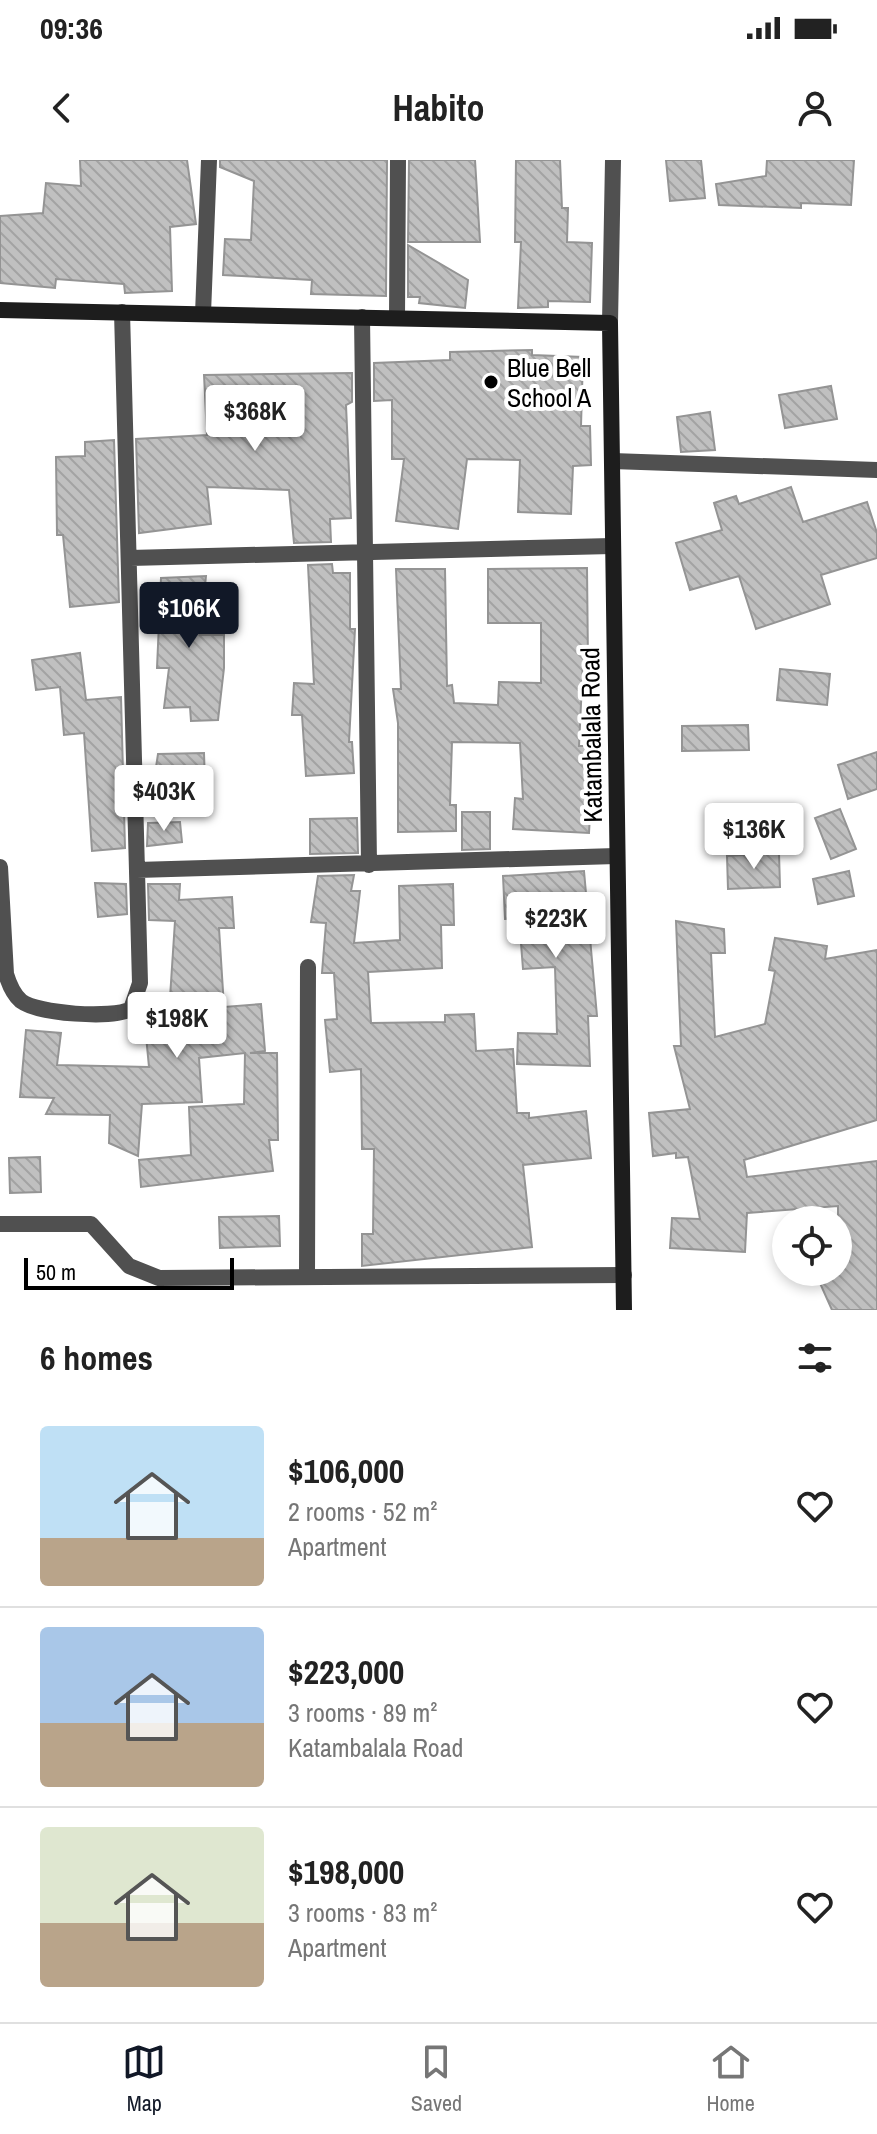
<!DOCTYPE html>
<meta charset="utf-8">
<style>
:root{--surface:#fff;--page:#f6f6f6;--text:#222;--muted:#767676;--line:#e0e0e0;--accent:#111827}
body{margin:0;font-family:"Archivo Narrow",sans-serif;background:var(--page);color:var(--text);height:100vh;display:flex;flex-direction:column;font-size:30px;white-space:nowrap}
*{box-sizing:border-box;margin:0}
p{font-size:26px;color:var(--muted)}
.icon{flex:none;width:44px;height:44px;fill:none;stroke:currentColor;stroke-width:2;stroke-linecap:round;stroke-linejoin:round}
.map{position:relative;height:1150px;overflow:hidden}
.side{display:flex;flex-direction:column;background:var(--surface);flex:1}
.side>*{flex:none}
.controls{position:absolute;left:772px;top:1046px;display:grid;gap:16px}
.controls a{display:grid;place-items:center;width:80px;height:80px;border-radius:50%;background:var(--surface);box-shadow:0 4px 12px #0003;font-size:40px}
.scale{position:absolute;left:24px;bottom:20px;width:210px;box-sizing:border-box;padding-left:8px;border:4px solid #000;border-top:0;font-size:22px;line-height:28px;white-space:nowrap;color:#000;-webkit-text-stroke:6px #fff;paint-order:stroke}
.price{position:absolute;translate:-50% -68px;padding:0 18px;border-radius:8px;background:#fff;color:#222;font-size:26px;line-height:52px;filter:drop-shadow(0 2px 4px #0008)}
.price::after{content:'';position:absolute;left:50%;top:48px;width:24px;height:18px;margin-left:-12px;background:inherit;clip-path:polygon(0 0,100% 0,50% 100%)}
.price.on{background:var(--accent);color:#fff}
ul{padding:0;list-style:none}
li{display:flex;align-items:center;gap:24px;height:200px;padding:0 40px}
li+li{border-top:2px solid var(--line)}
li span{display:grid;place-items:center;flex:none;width:224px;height:160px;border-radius:8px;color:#555}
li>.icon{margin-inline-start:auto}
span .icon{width:96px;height:96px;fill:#fffc;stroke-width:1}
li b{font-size:34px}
h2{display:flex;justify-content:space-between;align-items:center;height:96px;padding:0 40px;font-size:34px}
.status{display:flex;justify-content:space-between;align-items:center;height:56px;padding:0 40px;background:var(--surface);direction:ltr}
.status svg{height:22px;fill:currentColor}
header{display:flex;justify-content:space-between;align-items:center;height:104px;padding:0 40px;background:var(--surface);font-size:36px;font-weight:700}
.menu{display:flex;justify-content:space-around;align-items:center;height:112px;border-top:2px solid var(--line);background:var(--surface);font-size:22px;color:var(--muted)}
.menu a{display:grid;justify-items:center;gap:4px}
.menu .on{color:var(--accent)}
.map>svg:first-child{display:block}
</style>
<div class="status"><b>09:36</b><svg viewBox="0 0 49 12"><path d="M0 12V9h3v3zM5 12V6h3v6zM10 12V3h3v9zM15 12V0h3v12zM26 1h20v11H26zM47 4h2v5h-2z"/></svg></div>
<header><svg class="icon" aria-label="back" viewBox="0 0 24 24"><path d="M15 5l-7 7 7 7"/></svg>Habito<svg class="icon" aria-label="person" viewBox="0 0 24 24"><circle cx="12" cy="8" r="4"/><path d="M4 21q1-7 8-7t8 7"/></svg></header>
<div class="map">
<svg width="877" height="1150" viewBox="0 0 877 1150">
<defs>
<pattern id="building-back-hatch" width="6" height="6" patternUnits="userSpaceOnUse" patternTransform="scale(2)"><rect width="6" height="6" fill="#c0c0c0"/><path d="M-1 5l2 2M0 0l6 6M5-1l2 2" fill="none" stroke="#a3a3a3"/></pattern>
</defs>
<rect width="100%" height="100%" fill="#fff"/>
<path fill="url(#building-back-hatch)" stroke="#949494" stroke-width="2" d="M80,0H187L196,64L170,67L172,131L125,133L124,124L56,119L55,128L0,123V56L43,53L46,23L81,26Z
M220,0H387L386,136L311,134L312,120L223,115L225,79L251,80L254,21L220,7Z
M409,0H475L480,82H408Z
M516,0H560L562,48H568L567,82L592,83L590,142L548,141V147L518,148L521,82H515Z
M666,0H701L705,38L670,41Z
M767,0H854L851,45L801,43V48L719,45L716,24L766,16Z
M408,85L468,120L465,148L419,143L420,137H408Z
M532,190V195L583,197L581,266H590L591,305L573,306L571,354L518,352L520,300L467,299L458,369L396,361L404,299H392V240L374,241V203L450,200V192Z
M352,213V242L346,245L351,358L330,359L331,382L294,383L289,330L207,327L211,364L139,373L136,279L207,275L204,215Z
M831,226L837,259L785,268L779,235Z
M710,252L715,290L681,292L677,257Z
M114,280L119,442L70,447L63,375H57L56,297L85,296V282Z
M791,327L803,362L867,342L877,373V398L821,415L830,444L756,469L739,416L690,430L676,383L722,370L714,343L736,336L739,344Z
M332,404L333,413H350V469H355L349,582H352L354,613L306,616L302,555H292L294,523L314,524L308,405Z
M587,408L588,502H583L579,586H592L596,619H592L589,673L513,669L515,638L523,639L520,583L452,582L450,645H456V671L398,672V563L393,529H401L396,409H445L447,526L452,525L454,543L498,545L499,522L541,523V463H488V409Z
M206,416L200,475H224V508L218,560L191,561L190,547L164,548L169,508H157L161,418Z
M80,493L86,540L121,537L125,688L92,691L84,573L64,575L60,527L36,530L32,500Z
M780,509L830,514L827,545L777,540Z
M748,565L749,590L682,591V566Z
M877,592V629L848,639L838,605Z
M204,593L205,623L153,627L158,594Z
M840,649L856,689L831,699L815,658Z
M462,652H490V689L462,690Z
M357,658L358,693L310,694V659Z
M180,662L182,682L147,686L148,663Z
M779,693L780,727L728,729L727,696Z
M584,711L597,856H588L590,906L517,904L518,873L557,874L555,807L523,809L519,758L505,759L503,716Z
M849,711L854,736L818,744L813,719Z
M354,715L351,731H360L354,783L400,780L399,726L453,724L454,765H441L442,808L368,812L371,863L445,862V855L474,854L476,891L513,889L517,953H529V958L586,951L591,998L523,1005L532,1087L362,1106V1074H373L374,989H362L361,909L330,912L325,860L337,859L334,813H322L326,763L311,762L318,716Z
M95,723L126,724L127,754L98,757Z
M148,724H180L179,740L232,737L234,768H219L224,847L261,844L265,891L250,893H277L278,980H269L273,1011L141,1027L139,1000L191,995L189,947L244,944L245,893L199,898L202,942L142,944L138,996L109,983L110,955L46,954L54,938L20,937L26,870L61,873L57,905L149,907L144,855L169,853L175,761L149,760Z
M676,761L724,769L725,793H711L715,877L765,864L775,811L769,810L775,778L827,786L825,799L877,790V960L744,1000L747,1017L877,1001V1150H832L815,1112H838V1099L845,1097L838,1096V1046L747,1053L745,1092L670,1088L672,1058L700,1059L688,997L676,998V993L653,996L649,953L690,949L674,886H681Z
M40,997L41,1032L10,1033L9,998Z
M279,1056L280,1086L220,1088L219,1057Z"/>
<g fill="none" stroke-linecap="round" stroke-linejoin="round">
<path stroke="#505050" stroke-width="16" d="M203,154L209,0
M362,157L369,705
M397,158L398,0
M610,163L613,0
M612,301L877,310
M130,398L612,386
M0,707L6,814C9,824 13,834 21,841C38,854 112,859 131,849L140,823L122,152
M137,710L616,696
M0,1064H91L129,1106L159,1118L624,1115
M307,1117L308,807"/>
<path stroke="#1d1d1d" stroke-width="16" d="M0,150L610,163L624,1150"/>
</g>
<circle fill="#000" stroke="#fff" stroke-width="3" cx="491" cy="222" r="8"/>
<g text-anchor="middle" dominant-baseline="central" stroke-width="8" stroke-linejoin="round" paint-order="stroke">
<g font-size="26" fill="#000" stroke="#fff" text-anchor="start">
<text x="507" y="207">Blue Bell<tspan x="507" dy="30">School A</tspan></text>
</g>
<g font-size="26" fill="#000" stroke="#fff">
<text transform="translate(591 575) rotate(-91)">Katambalala Road</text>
</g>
</g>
</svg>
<div class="controls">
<a><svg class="icon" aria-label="locate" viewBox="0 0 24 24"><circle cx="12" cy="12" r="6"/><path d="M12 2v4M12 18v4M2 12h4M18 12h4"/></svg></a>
</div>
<div class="scale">50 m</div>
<b class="price" style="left:255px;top:293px">$368K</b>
<b class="price on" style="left:189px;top:490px">$106K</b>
<b class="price" style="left:164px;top:673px">$403K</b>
<b class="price" style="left:754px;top:711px">$136K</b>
<b class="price" style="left:556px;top:800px">$223K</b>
<b class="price" style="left:177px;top:900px">$198K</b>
</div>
<section class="side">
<h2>6 homes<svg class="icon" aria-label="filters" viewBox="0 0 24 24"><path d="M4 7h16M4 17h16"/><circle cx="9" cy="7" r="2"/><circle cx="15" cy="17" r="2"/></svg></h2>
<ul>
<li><span style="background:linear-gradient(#bfe0f5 70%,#b9a48a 0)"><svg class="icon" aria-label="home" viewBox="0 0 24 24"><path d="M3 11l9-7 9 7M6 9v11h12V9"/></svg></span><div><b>$106,000</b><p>2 rooms · 52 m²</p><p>Apartment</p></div><svg class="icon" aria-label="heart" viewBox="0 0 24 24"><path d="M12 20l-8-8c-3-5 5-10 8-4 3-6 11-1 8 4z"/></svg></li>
<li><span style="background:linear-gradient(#a9c7e8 60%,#b9a48a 0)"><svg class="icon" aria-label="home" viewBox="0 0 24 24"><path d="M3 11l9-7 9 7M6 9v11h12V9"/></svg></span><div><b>$223,000</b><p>3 rooms · 89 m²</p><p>Katambalala Road</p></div><svg class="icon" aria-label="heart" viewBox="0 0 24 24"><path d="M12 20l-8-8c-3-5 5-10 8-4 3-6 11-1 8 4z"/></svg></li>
<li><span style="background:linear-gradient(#dfe7d0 60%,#b9a48a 0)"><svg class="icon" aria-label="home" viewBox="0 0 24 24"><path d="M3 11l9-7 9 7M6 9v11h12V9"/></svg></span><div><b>$198,000</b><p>3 rooms · 83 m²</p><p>Apartment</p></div><svg class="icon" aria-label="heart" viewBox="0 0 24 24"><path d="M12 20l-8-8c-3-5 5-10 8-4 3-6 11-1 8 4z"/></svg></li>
</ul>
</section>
<nav class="menu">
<a class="on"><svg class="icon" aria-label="map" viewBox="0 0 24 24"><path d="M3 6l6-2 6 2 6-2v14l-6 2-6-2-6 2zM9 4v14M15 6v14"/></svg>Map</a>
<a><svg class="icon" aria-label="saved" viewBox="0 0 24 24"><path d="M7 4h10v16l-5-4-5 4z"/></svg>Saved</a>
<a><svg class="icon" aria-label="home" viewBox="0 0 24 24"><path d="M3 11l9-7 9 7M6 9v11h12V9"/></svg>Home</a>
</nav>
